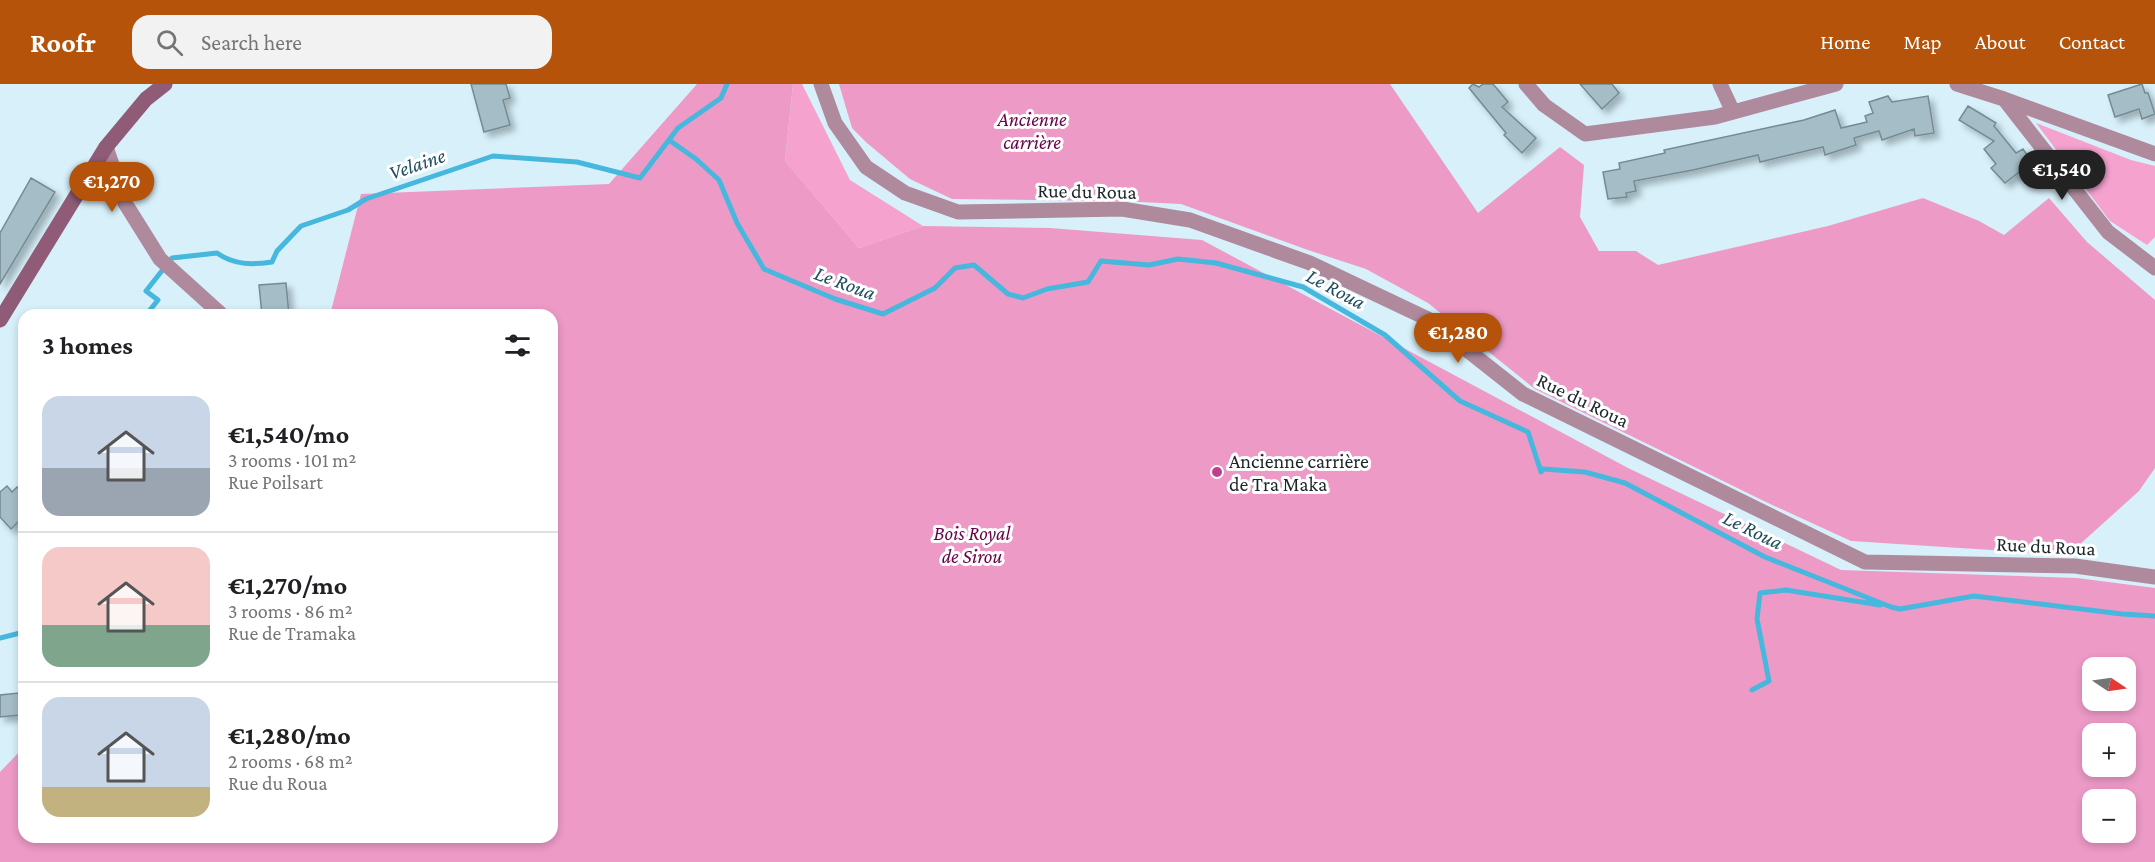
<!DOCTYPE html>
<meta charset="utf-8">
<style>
:root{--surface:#fff;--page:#f2f2f2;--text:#202124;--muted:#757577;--line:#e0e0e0;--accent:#b45309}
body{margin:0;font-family:"Crimson Pro",serif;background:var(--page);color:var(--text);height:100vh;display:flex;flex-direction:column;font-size:22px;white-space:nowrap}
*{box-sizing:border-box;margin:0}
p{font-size:20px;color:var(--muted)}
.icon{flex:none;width:33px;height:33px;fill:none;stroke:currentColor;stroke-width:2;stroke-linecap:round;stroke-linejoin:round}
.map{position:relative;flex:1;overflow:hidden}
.sheet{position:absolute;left:18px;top:225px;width:540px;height:534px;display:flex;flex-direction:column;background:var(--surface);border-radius:18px;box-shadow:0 3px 9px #0003}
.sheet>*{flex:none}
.needle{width:39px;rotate:103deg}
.tools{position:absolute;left:2082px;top:573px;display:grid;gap:12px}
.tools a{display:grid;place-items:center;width:54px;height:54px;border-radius:12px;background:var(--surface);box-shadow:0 3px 9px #0003;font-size:30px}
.price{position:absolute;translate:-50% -51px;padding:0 14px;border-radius:21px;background:var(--accent);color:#fff;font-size:20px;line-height:39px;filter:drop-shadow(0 2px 3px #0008)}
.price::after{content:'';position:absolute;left:50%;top:36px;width:18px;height:14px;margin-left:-9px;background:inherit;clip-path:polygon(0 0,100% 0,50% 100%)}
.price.on{background:#222;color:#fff}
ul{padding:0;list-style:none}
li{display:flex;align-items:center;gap:18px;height:150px;padding:0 24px}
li+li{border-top:2px solid var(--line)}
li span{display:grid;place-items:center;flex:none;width:168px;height:120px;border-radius:18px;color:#555}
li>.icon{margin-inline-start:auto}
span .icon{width:72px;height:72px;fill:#fffc;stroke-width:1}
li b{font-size:26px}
h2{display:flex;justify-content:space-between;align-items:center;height:72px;padding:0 24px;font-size:26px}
header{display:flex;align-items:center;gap:36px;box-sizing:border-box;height:84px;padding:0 30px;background:var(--accent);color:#fff}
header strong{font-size:28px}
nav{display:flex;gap:33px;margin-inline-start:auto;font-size:21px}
.search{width:420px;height:54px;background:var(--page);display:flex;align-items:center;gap:15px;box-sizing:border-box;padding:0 21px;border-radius:18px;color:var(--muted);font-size:22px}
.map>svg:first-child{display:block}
</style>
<header>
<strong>Roofr</strong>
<div class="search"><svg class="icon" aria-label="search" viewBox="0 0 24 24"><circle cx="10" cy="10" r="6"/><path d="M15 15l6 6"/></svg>Search here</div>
<nav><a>Home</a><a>Map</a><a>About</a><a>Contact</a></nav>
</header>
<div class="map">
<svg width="2155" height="778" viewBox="0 0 2155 778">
<defs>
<filter id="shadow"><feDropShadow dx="5" dy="5" stdDeviation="3" flood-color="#0004"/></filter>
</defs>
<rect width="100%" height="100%" fill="#d7f0fa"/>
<path fill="#f5a2cf" d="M793,0H802L850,96L923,142L859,164L785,77Z
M2036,39L2131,76L2155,82V153L2147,161L2110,137Z"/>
<path fill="#ed9ac7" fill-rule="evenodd" d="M697,0H793L785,77L859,164L923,142L1050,144L1202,156L1628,384L1841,486L2077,494L2155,504V778H0V688L24,663V753H552V231H330L361,110L609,100ZM2092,584H2126V616H2092ZM2092,650H2126V682H2092ZM2092,716H2126V748H2092Z
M839,0H1390L1478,129L1560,63L1584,81L1580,133L1599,167H1636L1658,181L1828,142L1923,114L1979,137L2004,151L2049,114L2087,158L2155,216V384L2139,407L2068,471L1851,457L1766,418L1535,305L1428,219L1366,185L1305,165L1181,120L1120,117L952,115L910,95L867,59L852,44Z"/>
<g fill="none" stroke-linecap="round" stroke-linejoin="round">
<path stroke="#46b7dd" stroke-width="5" d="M669,56L696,75L719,96L737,139L764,185L835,215L883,230L935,204L955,184L974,181L1008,210L1023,214L1047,205L1088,198L1101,177L1149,181L1178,175L1216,179L1303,203L1385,251L1460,317L1528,348L1541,388L1543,385L1585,388L1625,399L1765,473L1891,523L1900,525L1974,512L2122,530L2155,532
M146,231L158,216L146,207L172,174L217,169C234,181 252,181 272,178L277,167L301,142L348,126L366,115L493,72L577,78L640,94L678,44L721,14L727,0
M0,554L24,548
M1752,606L1769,597L1757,535L1760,509L1786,506L1880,521"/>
</g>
<path fill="#a5bdc7" stroke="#748b94" stroke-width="1.5" filter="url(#shadow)" d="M471,0H506L510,14L503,16L510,41L484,48Z
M1473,0L1479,3L1483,0H1493L1508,18L1502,23L1536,54L1522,69L1504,51L1506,49L1469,4Z
M1580,0H1612L1619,9L1602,25Z
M2142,0L2145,9H2148L2155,30L2142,35L2139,25L2115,33L2108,11Z
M1888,12L1892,18L1928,12L1934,49L1915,52L1914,45L1882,56L1879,47L1854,54L1856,61L1825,71L1823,63L1760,78L1758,71L1693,86L1634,97L1636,107L1626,109L1627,113L1608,115L1603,88L1620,85L1619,79L1665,69L1664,66L1804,36L1835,26L1841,44L1867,38L1865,32L1873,29L1869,18Z
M1968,22L1996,39L1994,42L2016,69L2023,65L2032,78L2005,99L1991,84L1996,80L1984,65L1994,57L1959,36Z
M31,94L55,108L0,200V149Z
M286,199L289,231H262L259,201Z
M7,402L12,408L17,403L24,410V432L11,445L0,433V408Z
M19,609L21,631L0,633V611Z"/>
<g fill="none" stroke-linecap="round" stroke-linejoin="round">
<path stroke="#af8a9d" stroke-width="15" d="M1526,0L1544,21L1585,50L1715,33L1836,0
M1720,0L1733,28
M1957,0L2004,15L2155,70
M2004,15L2108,148L2155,184
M106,63L125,119L160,175L222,231"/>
<path stroke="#af8a9d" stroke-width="15" d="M821,0L835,39L866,83L905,109L958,128L1122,125L1190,136L1310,179L1428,235L1523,310L1865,478L2075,482L2155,493"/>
<path stroke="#8f5b77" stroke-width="15" d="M0,236L106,63L146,15L165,0"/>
</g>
<circle fill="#bd3f8d" stroke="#fff" stroke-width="2" cx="1217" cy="388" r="6"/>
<g text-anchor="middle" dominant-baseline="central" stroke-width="6" stroke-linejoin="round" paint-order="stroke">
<g font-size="20" font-style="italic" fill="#680248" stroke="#fff">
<text x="1032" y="35">Ancienne<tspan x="1032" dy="23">carrière</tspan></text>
<text x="972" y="449">Bois Royal<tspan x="972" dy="23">de Sirou</tspan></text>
</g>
<g font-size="20" fill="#1d262a" stroke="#fff">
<text transform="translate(1087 107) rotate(1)">Rue du Roua</text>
<text transform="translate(1583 316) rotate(26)">Rue du Roua</text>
<text transform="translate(2046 462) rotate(3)">Rue du Roua</text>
</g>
<g font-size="20" fill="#1d262a" stroke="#fff" text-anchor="start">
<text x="1229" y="377">Ancienne carrière<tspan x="1229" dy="23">de Tra Maka</tspan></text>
</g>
<g font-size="21" font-style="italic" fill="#204f5f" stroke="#fff">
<text transform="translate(417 80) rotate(-19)">Velaine</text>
<text transform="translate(845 199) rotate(20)">Le Roua</text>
<text transform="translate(1336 205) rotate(28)">Le Roua</text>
<text transform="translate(1753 446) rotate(26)">Le Roua</text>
</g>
</g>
</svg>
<div class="tools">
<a><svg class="needle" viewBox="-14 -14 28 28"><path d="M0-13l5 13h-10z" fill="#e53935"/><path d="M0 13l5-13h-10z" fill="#757577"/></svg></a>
<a>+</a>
<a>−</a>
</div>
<b class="price on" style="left:2062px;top:117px">€1,540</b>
<b class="price" style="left:112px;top:129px">€1,270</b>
<b class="price" style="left:1458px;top:280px">€1,280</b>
<section class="sheet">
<h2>3 homes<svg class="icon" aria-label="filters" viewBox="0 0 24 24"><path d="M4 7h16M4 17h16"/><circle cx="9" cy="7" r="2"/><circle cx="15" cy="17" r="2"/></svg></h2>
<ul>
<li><span style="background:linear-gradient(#c9d6e8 60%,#9aa5b1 0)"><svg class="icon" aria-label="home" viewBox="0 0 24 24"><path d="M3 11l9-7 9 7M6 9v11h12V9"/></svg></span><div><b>€1,540/mo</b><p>3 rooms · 101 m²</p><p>Rue Poilsart</p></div></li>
<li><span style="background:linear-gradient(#f6c9c9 65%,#7fa58c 0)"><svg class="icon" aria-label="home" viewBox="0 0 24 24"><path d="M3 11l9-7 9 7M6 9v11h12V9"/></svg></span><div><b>€1,270/mo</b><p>3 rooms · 86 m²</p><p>Rue de Tramaka</p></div></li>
<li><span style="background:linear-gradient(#c9d6e8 75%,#c2b280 0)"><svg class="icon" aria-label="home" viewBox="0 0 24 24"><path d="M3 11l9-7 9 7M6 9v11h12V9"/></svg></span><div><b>€1,280/mo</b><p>2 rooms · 68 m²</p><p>Rue du Roua</p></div></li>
</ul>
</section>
</div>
